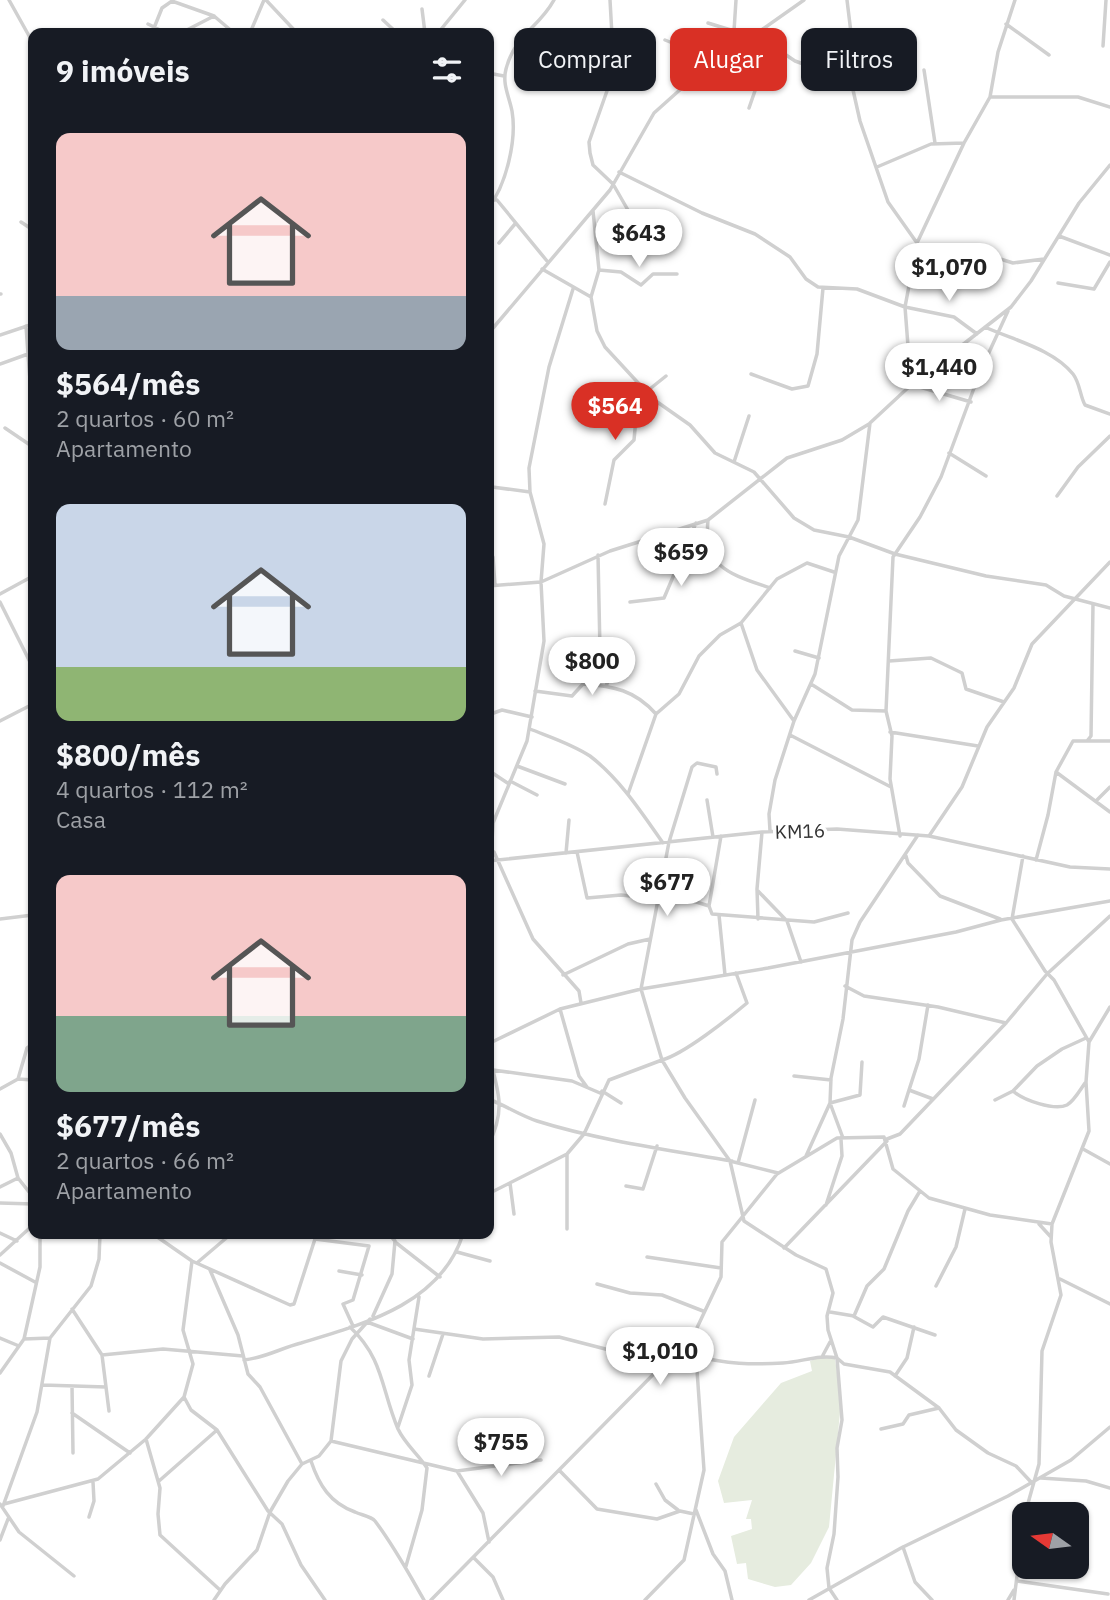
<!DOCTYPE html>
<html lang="pt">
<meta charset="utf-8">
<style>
:root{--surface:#171b24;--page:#20242c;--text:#f1f3f6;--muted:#9ea1a6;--accent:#d93025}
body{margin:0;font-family:"IBM Plex Sans",sans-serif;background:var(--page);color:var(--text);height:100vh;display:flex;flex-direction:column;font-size:26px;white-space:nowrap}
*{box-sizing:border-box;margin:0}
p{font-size:23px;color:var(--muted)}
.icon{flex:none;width:38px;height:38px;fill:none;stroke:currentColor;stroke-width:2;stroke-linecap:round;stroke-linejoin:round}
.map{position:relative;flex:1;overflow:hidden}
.sheet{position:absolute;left:28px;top:28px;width:466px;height:1211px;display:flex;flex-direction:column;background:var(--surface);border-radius:14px;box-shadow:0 2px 5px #0004}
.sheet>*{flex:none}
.hud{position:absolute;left:514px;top:28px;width:490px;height:63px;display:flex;gap:14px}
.needle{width:46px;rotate:284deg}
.tools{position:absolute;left:1012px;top:1502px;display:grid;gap:14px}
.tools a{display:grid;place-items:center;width:77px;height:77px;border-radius:14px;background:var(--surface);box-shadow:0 2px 5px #0004;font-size:35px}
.price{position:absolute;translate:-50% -60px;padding:0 16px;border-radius:24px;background:#fff;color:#222;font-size:23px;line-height:46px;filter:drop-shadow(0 2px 4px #0008)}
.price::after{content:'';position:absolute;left:50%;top:42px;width:21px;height:16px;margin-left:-10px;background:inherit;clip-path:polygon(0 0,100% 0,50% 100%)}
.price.current{background:var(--accent);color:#fff}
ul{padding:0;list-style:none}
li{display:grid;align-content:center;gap:14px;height:371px;padding:0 28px}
li span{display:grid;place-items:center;height:217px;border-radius:14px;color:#555}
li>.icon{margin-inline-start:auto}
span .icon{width:126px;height:126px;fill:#fffc;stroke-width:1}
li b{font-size:30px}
h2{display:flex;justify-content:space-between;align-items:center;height:84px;padding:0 28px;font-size:30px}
.tag{padding:0 24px;border-radius:14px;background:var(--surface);box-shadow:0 2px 5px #0004;font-size:24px;line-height:63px}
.tag.current{background:var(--accent);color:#fff}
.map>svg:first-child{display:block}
</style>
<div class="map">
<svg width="1110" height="1600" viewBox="0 0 1110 1600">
<rect width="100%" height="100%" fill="#fff"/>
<path fill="#e6ecdf" d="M821,1357L835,1359L841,1402L829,1527L811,1563L791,1585L775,1587L748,1579L746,1563L737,1564L731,1536L752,1529L751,1519H746L752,1500L724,1503L718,1481L734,1437L781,1383L812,1371L810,1361Z"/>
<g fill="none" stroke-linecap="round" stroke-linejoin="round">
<path stroke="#d0d0d0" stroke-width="3.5" d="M9,0L33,43
M266,0L297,33
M610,0L614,71L589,142L590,153L593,165L613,184L644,238L674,241
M736,0L734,31L752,36
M847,0L852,41L851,81L860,121L888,202L917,243
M422,9L425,33
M383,20L397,33
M708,23L734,31
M148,24L166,33
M1006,24L1049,55
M154,28L162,8L172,1L214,16
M181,33L214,16L234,33
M250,33L264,0
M438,33L465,0
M755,34L795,61L851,81
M665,40L685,48L706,69
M1103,46L1106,0
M737,47L754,66L749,82L757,85L749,108
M924,70L935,143
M488,73L504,76
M990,97H1078L1110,107
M877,167L931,144L964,143
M619,172L702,213L755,234L790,257L806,279L818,287L857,289L905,307L954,317L977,334
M488,196L495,200
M497,200L547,261
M488,208C506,186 517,140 512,111C509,96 502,84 506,69C515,34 539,28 554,0
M593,211L599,270L591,297L597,331L605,347L653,399L690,425L715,453L754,472L794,518L814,530L849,537L895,554L986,576L1046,585L1064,596L1110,608
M21,222L33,230
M1059,236L1110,255
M499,243L515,224
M991,256L1013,263L1044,259
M542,269L591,297
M599,270L621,272L641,285L653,274H677
M1058,283L1094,289L1110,262
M0,294H1
M26,326L30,380
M985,327C1013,340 1053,349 1073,374C1080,383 1080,396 1085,405L1110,414
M488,334L610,190L654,113L692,79L804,0
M0,335L33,324
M0,364L28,354
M751,374L792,389L808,386L817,354L823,288
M911,385L905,307L917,243L964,143L990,97L998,52L1015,0
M913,385L971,402
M646,392L666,376
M606,411L637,408
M5,428L33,447
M949,453L986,476
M734,462L749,416
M492,487L530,492
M1057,496L1078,467L1110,436
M605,504L614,460L634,440L637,408L650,396
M708,520C703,568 730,574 770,588
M598,555L600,651L615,666L606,686
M493,557L495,585
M488,586L541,582L610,551L708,520L787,458L842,440L869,424
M0,594L33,576
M0,602L33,668
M630,602L664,598L696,523
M741,623L757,670L794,721
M795,651L819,658
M889,661L931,658L962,673L966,689L1004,702
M811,684L852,710L886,711
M535,691L572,696L583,684C613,686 635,690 656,714
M488,715L502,710L532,717
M0,721L33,704
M530,729C550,737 572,744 590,756C620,779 642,813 663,843
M890,732L978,746
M790,735L891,787
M1087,741L1091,736L1093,604
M517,766L565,784
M488,770L509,784
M1056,772L1110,812
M717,774L716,767L697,763L692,767L669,842L641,989L662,1060L685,1098L730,1161L778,1173
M510,781L537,795
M628,794L656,714L679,694L699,656L720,635L741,623L777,579L807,563L834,572
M707,800L713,837
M1096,801L1110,787
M770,831L769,814L775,780L794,721L815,674L839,556L858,520L870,423L911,385L1011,307L1031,281L1079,203L1110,165
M721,836L709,906L712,914L814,922L848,913
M900,836L890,779L892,736L886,711L893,557L920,517L941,477L980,372L1008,311
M929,836L962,787L987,727L1014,688L1032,644L1110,562
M494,852L533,939L579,991L581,1003
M577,852L587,898L621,895L659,899
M566,853L569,820
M906,856L908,863L940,896L1000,919
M1023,856L1012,919L1045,971L1054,980L1089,1042
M1036,860L1048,815L1056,772L1073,741H1110
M488,861L762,832L837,829L929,836L1070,867L1110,869
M491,861L493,823L527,741L544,641L541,582L544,544L530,492L529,468L549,367L573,289
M661,891L709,906
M758,891L787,921L801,962
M719,915L725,975
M0,919L33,915
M758,919L757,889L762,832
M563,975L628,944L650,939
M845,986L864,996L938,1007L1006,1023
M928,1005L919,1059L909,1090L933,1099
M488,1044L560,1009
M488,1053C498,1089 507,1110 488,1145
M662,1060C684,1054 728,1019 747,1003L736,973
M493,1070L572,1081L600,1093
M794,1076L831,1080
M18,1079L27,1048L33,1044
M587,1087L579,1076L560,1009L641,989L768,968L956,932L1001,920L1110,901
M0,1089L18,1079L33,1080
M602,1091L621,1103
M1013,1091C1023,1100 1054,1111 1067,1105C1074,1101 1080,1090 1085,1083
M488,1099C505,1105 519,1115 537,1121C597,1140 669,1150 732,1161
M995,1100L1013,1091L1037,1066L1062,1049L1086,1038
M904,1106L909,1090
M0,1134L11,1153L18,1178L33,1197
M843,1138L830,1103L860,1095L862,1062
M887,1139L900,1134L1006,1023L1047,974L1110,916
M1083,1149L1110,1164
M806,1156L830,1103L831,1078L843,1019L852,940L860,922L918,835
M730,1161L744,1221L796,1255L826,1269L833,1293L827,1316L828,1330L837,1358L844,1364L890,1372L939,1408L956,1430L988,1453L1016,1466L1031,1482
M738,1163L755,1100
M510,1183L514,1214
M626,1186L643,1189L657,1146
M0,1187L18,1178
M488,1194L567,1154L584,1134L609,1080L662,1060
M0,1203L33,1204
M826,1205L842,1156L841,1139
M1039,1224L1050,1236
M567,1229V1154
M0,1233L17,1241
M153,1234L192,1261L290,1305L294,1304L315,1239L369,1246L353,1300L343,1304L353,1326
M395,1242L440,1277
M784,1248L887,1141
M457,1252L490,1261
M0,1255L33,1225
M647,1257L721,1268
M198,1262L231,1234
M0,1263L35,1282
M210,1270L238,1335L248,1374L260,1387L302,1464
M339,1271L362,1275
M1060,1279L1110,1304
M597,1284L630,1293L662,1295L703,1311
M936,1286L956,1247L965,1209
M72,1309L102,1355L109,1411
M830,1312L854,1316L867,1286L884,1269L908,1211L920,1191
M373,1316L392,1274L395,1241L389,1234
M853,1316L873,1327L883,1317L935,1335
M367,1322L413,1339
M350,1327C384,1359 381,1389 398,1429C405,1444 418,1454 427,1468L422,1510L406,1566
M414,1329L483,1339L559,1337L644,1359H660L676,1352
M0,1338L19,1346
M24,1339L50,1338
M102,1355L163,1349L243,1356
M823,1355L830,1342
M696,1356C726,1364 752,1365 783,1363C802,1362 819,1354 837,1358L842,1420L837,1448L838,1477L834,1534L827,1568L829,1588L837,1600
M244,1360C265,1358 281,1348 301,1343C364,1324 441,1304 463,1234
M0,1373L24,1339L40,1267V1234
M429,1376L443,1334
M895,1376L907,1358L914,1327
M43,1385L106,1387
M72,1386L73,1453
M184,1397L191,1410L217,1430L268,1511L282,1524L301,1565L325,1600
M72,1413L130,1453
M398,1427L412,1385L409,1360L419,1297
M881,1429L903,1424L909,1415L939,1408
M146,1439L160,1488L158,1514L160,1535L220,1590
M331,1441L457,1471L541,1460
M311,1461C319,1485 330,1503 355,1512C361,1515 371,1516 375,1521C394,1546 408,1572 424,1600
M559,1470L597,1509L657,1519L680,1511L694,1514
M457,1471L483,1513L489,1542
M1041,1478L1086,1481L1110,1488
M159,1481L217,1430
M656,1484L665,1500L678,1510
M0,1504L19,1532L74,1576
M4,1504L98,1479L146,1439L184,1397L193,1364L183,1330L192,1261
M3,1506L37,1412L50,1338L91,1286L99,1259L100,1234
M696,1510L713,1554L725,1571L732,1600
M1025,1514L1039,1464L1042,1351L1061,1295L1051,1242L1052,1224L1089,1131L1086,1082L1089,1042L1110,1007
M89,1517L94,1501L93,1482
M0,1540L8,1519
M903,1547L915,1582L932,1600
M474,1558L493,1577L503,1600
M1017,1581L1108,1594
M214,1600L225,1584L257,1550L270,1512L288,1481L302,1464L319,1456L331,1441L341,1361L352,1339L370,1319
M431,1600L695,1332L721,1277L722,1242L777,1174L837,1138L884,1137L893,1169L929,1198L990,1215L1052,1224
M645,1600L684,1560L704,1470L696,1356L698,1330
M809,1600L901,1548L1008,1496L1071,1460L1110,1427
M1008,1600L1014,1590
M1014,1600L1024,1520"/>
</g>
<g text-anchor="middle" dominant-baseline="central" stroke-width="7" stroke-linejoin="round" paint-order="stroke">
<g font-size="19" fill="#333" stroke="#fff">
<text transform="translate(800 831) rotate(-2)">KM16</text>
</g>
</g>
</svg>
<div class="tools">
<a><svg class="needle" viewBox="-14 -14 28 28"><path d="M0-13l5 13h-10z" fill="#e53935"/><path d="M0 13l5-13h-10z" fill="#9ea1a6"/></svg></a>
</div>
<b class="price" style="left:639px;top:269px">$643</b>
<b class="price" style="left:949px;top:303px">$1,070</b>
<b class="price" style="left:939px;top:403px">$1,440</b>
<b class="price current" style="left:615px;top:442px">$564</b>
<b class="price" style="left:681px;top:588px">$659</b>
<b class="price" style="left:592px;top:697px">$800</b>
<b class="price" style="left:667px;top:918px">$677</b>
<b class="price" style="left:660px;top:1387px">$1,010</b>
<b class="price" style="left:501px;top:1478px">$755</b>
<div class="hud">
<a class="tag">Comprar</a>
<a class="tag current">Alugar</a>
<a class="tag">Filtros</a>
</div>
<section class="sheet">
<h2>9 imóveis<svg class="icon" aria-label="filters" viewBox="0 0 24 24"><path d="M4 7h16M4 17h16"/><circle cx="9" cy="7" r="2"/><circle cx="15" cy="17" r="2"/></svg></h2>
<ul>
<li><span style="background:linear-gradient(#f6c9c9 75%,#9aa5b1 0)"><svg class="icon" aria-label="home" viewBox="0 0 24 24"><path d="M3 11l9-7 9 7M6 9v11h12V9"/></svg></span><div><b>$564/mês</b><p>2 quartos · 60 m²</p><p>Apartamento</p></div></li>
<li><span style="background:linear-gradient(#c9d6e8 75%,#8fb573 0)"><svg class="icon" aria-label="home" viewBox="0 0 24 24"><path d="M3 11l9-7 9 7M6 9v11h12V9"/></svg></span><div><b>$800/mês</b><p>4 quartos · 112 m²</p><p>Casa</p></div></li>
<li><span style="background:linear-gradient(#f6c9c9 65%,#7fa58c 0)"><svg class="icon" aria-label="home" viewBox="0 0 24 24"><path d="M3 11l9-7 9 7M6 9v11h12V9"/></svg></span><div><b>$677/mês</b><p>2 quartos · 66 m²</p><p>Apartamento</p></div></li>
</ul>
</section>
</div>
